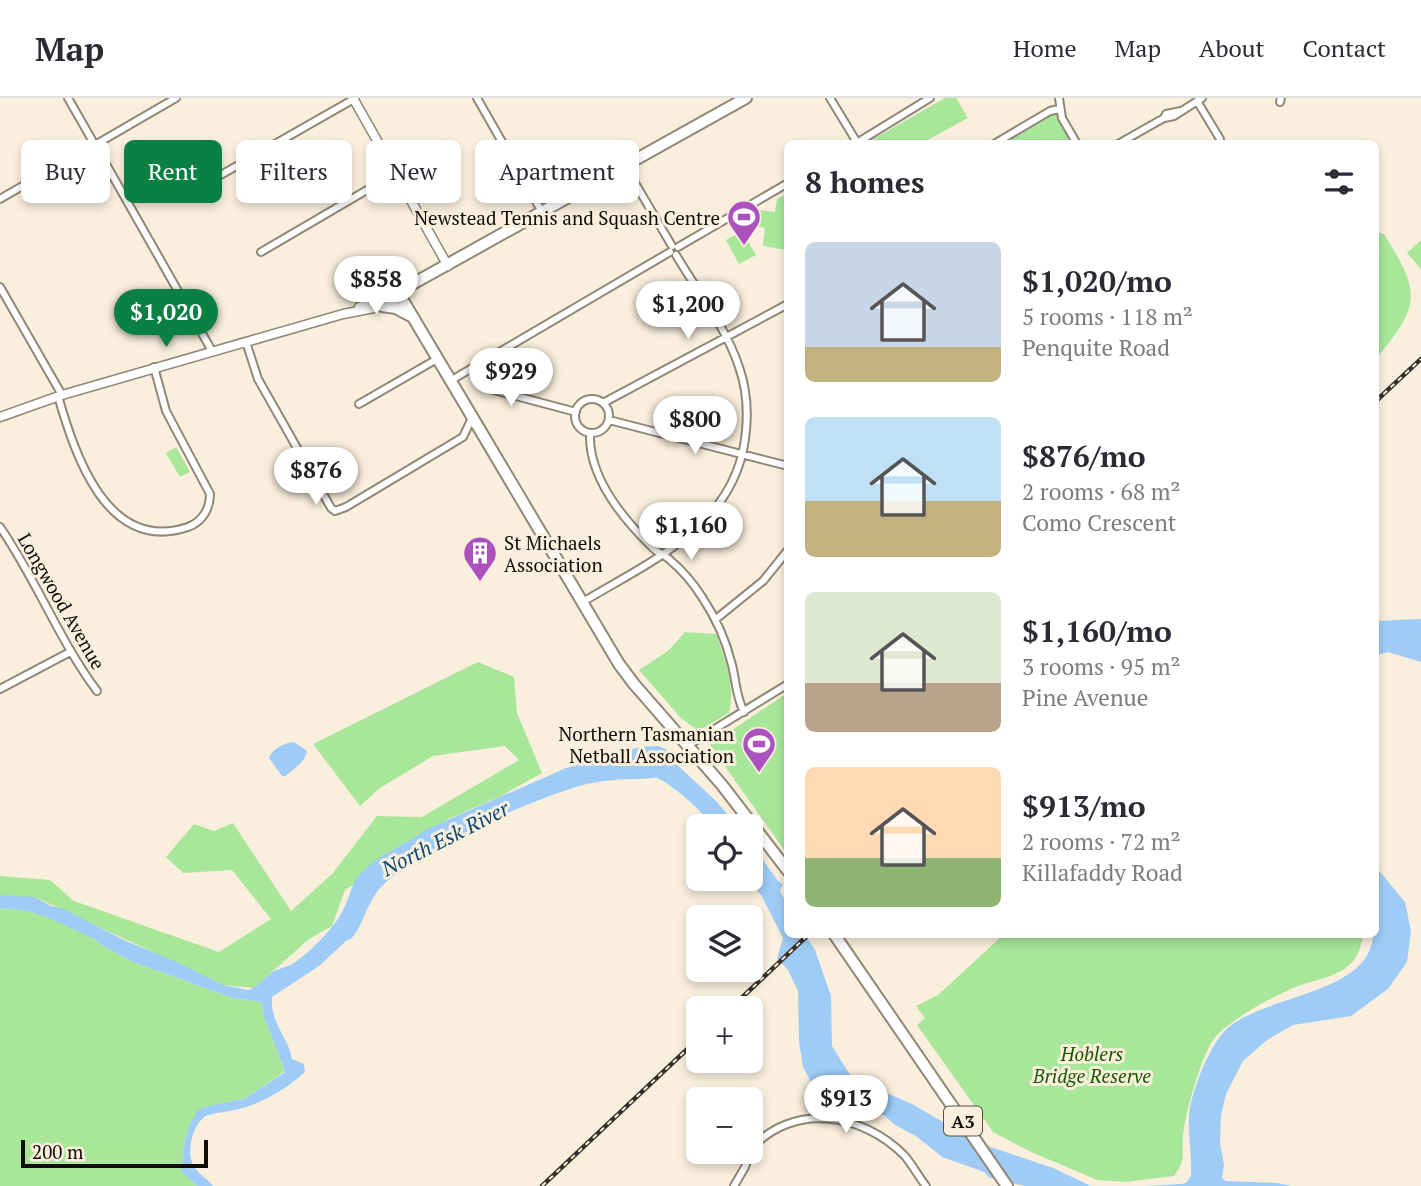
<!DOCTYPE html>
<meta charset="utf-8">
<style>
:root{--surface:#fff;--page:#f7f7f7;--text:#2b2b33;--muted:#7c7c81;--line:#e1e1e2;--accent:#0b8043}
body{margin:0;font-family:"PT Serif",serif;background:var(--page);color:var(--text);height:100vh;display:flex;flex-direction:column;font-size:26px;white-space:nowrap}
*{box-sizing:border-box;margin:0}
p{font-size:23px;color:var(--muted)}
.icon{flex:none;width:38px;height:38px;fill:none;stroke:currentColor;stroke-width:2;stroke-linecap:round;stroke-linejoin:round}
.map{position:relative;flex:1;overflow:hidden}
.sheet{position:absolute;left:784px;top:42px;width:595px;height:798px;display:flex;flex-direction:column;background:var(--surface);border-radius:10px;box-shadow:0 4px 10px #0003}
.sheet>*{flex:none}
.hud{position:absolute;left:21px;top:42px;width:658px;height:63px;display:flex;gap:14px}
.tools{position:absolute;left:686px;top:716px;display:grid;gap:14px}
.tools a{display:grid;place-items:center;width:77px;height:77px;border-radius:10px;background:var(--surface);box-shadow:0 4px 10px #0003;font-size:35px}
.scale{position:absolute;left:21px;bottom:18px;width:187px;box-sizing:border-box;padding-left:7px;border:4px solid #100c07;border-top:0;font-size:19px;line-height:24px;white-space:nowrap;color:#100c07;-webkit-text-stroke:5px #faefdd;paint-order:stroke}
.price{position:absolute;translate:-50% -60px;padding:0 16px;border-radius:24px;background:#fff;color:#222;font-size:23px;line-height:46px;filter:drop-shadow(0 2px 4px #0008)}
.price::after{content:'';position:absolute;left:50%;top:42px;width:21px;height:16px;margin-left:-10px;background:inherit;clip-path:polygon(0 0,100% 0,50% 100%)}
.price.selected{background:var(--accent);color:#fff}
ul{padding:0;list-style:none}
li{display:flex;align-items:center;gap:21px;height:175px;padding:0 21px}
li span{display:grid;place-items:center;flex:none;width:196px;height:140px;border-radius:10px;color:#555}
li>.icon{margin-inline-start:auto}
span .icon{width:84px;height:84px;fill:#fffc;stroke-width:1}
li b{font-size:30px}
h2{display:flex;justify-content:space-between;align-items:center;height:84px;padding:0 21px;font-size:30px}
.chip{padding:0 24px;border-radius:10px;background:var(--surface);box-shadow:0 4px 10px #0003;font-size:24px;line-height:63px}
.chip.selected{background:var(--accent);color:#fff}
header{display:flex;align-items:center;gap:42px;box-sizing:border-box;height:98px;padding:0 35px;background:var(--surface);border-bottom:2px solid var(--line)}
header strong{font-size:33px}
nav{display:flex;gap:38px;margin-inline-start:auto;font-size:24px}
.map>svg:first-child{display:block}
</style>
<header>
<strong>Map</strong>
<nav><a>Home</a><a>Map</a><a>About</a><a>Contact</a></nav>
</header>
<div class="map">
<svg width="1421" height="1088" viewBox="0 0 1421 1088">
<rect width="100%" height="100%" fill="#faefdd"/>
<path fill="#a8e69a" d="M945,0H956L968,20L922,45H870V43Z
M1054,15L1059,17L1074,46H1000Z
M783,98L787,99V152L763,148L765,130L751,128L754,114L757,112L775,114L777,101Z
M742,133L756,157L739,166L726,142Z
M1376,134L1384,136C1421,195 1421,207 1376,261Z
M1421,142V171L1407,155Z
M176,349L190,374L180,379L166,355Z
M685,534L716,536C725,560 736,589 729,615L698,633L681,620L639,572L668,553Z
M478,564L514,579L517,615L542,675L501,698L446,722L345,792L332,828L309,841L254,890L223,887L35,799L0,803V778L50,782L74,803L219,854L271,821L232,772L183,775L166,759L194,726L214,733L233,725L291,813L332,776L377,718L422,719L519,662L505,648L433,658L380,690L360,708L313,646Z
M787,595V756L710,647Z
M0,811C33,808 66,827 95,841L101,847L133,864L233,900L261,904L264,919L284,970L283,975L244,1001L204,1009L185,1041L181,1073L197,1088H0Z
M1003,837V836L1363,837C1361,849 1358,861 1347,869C1334,879 1316,882 1301,887C1273,898 1240,916 1218,936C1202,951 1185,1016 1183,1038C1181,1058 1187,1060 1174,1078L1126,1084L1097,1082L1029,1053L993,1034L917,927L925,920L916,908L938,897Z"/>
<path fill="#9eccf6" d="M1421,521V564L1388,554L1376,557V523Z
M294,644L307,653C304,667 295,668 286,678H282L269,660C273,650 284,645 294,644Z
M658,648L666,651L670,660L716,703L737,728H713C705,716 671,685 657,680C652,679 647,681 641,681C621,681 603,682 583,687C535,700 406,756 377,794C366,808 363,828 351,841L347,842L319,868L272,899C270,926 288,938 292,961L304,966L305,974C286,991 263,1005 239,1011C229,1014 215,1014 206,1018C193,1025 185,1056 194,1068C198,1076 208,1081 213,1088H197L181,1073L185,1041L190,1026L198,1012L204,1009L244,1001L284,975V970L264,919L261,904L233,900L133,864L101,847L95,841C65,828 33,808 0,811V797L35,799L51,808L64,811L126,843L179,865L223,887L248,892C258,889 262,882 270,876C276,870 287,870 294,865C309,855 334,830 342,814C351,799 350,784 364,772C383,754 407,746 427,731L566,670L640,649Z
M751,745L778,783L783,786L780,793L787,806L788,836L805,837L815,852L831,898L832,948L852,980L912,1006L979,1045L1053,1070L1091,1088H1025L990,1080L984,1074L942,1059L916,1038L895,1027L884,1017L861,1015L817,995L803,969L799,944L798,893L788,872L777,860L783,840L761,797L748,781L751,780Z
M1376,769L1405,804L1411,833L1407,864L1388,891L1351,918L1293,927L1267,942L1243,963L1226,996L1221,1017L1220,1045L1224,1067L1222,1080L1226,1083L1277,1085L1292,1088H1145L1181,1086L1186,1085L1191,1078C1192,1058 1188,1039 1189,1019C1190,996 1208,952 1223,935C1256,896 1370,899 1373,837L1376,836Z"/>
<g fill="none" stroke-linecap="round" stroke-linejoin="round">
<g stroke="#918776" stroke-width="10">
<path id="minor" d="M68,0L92,42
M477,0L542,114
M830,0L858,46
M1059,0L1062,20L1077,46
M1197,3L1220,41L1219,46
M1280,4L1281,0
M1164,20L1174,18L1202,0
M100,44L176,0
M855,46L930,0
M994,46L1050,13L1059,11
M1118,46L1164,20L1166,16L1181,13
M98,52L212,253
M625,68L672,148
M219,78L354,1
M0,101L90,49
M678,149L788,85
M261,154L396,75
M0,189L62,297
M246,244L258,281L331,410L335,413L346,409L463,339L472,320
M475,268L483,284L490,291L576,314
M450,283L670,154
M58,298C75,357 107,456 188,429C202,424 210,411 210,396L166,313L154,269
M575 318a17 17 0 1 1 34 0a17 17 0 1 1-34 0Z
M603,305L788,206
M359,306L437,261
M609,322L788,368
M590,335C588,379 623,421 653,450C658,455 665,457 670,462C682,472 693,485 702,499C716,520 726,542 732,567C736,583 736,599 744,614
M0,429C36,481 59,542 97,593
M581,505C652,462 739,427 746,332C748,311 746,289 739,269C726,229 697,193 676,157
M716,521L763,483L788,452
M0,591L70,554
M687,648L788,586
M751,1051C793,1004 862,1015 904,1057C912,1066 918,1078 926,1088
M734,1088L745,1069L750,1054"/>
</g>
<g stroke="#918776" stroke-width="11">
<path id="tertiary" d="M353,0L448,168
M359,209L398,194
M0,319L62,297L343,216L374,210L402,199"/>
</g>
<g stroke="#918776" stroke-width="14">
<path id="trunk" d="M746,0L398,194L619,566L634,586L722,687L788,773
M382,208L396,210L411,218
M834,836L1007,1088"/>
</g>
<use href="#minor" stroke="#fff" stroke-width="6"/>
<use href="#tertiary" stroke="#fff" stroke-width="8"/>
<use href="#trunk" stroke="#fff" stroke-width="10"/>
<g stroke="#353029" stroke-width="4.5">
<path id="rail" d="M1376,303L1421,261
M731,910L809,836
M542,1088L698,941"/>
</g>
<use href="#rail" stroke="#faefdd" stroke-width="2" stroke-dasharray="5" stroke-linecap="butt"/>
</g>
<defs>
<g id="stadium-pin" transform="scale(1.75)"><path d="M0 17L-7.5 6A9.5 9.5 0 1 1 7.5 6Z" fill="#ab52be" stroke="#faefdd"/><path d="M0-5a6.5 5 0 1 0 0 10a6.5 5 0 1 0 0-10ZM-3.5-1.8h7v3.6h-7Z" fill="#fff"/></g>
<g id="building-pin" transform="scale(1.75)"><path d="M0 17L-7.5 6A9.5 9.5 0 1 1 7.5 6Z" fill="#ab52be" stroke="#faefdd"/><path d="M-4-6H4V6H1V3H-1V6H-4ZM-2.5-4.3h1.7v1.8h-1.7ZM.8-4.3h1.7v1.8H.8ZM-2.5-1h1.7V.8h-1.7ZM.8-1h1.7V.8H.8Z" fill="#fff"/></g>
</defs>
<g fill-rule="evenodd">
<use href="#stadium-pin" x="744" y="119"/>
<use href="#building-pin" x="480" y="455"/>
<use href="#stadium-pin" x="759" y="646"/>
</g>
<g text-anchor="middle" dominant-baseline="central" stroke-width="6" stroke-linejoin="round" paint-order="stroke">
<rect fill="#faefdd" stroke="#565047" stroke-width="2" x="944" y="1008.5" width="38" height="29" rx="5"/>
<g font-size="18" font-weight="bold" fill="#100c07">
<text x="963" y="1023">A3</text>
</g>
<g font-size="19" fill="#100c07" stroke="#faefdd" text-anchor="end">
<text x="720" y="119">Newstead Tennis and Squash Centre</text>
<text x="504" y="444" text-anchor="start">St Michaels<tspan x="504" dy="22">Association</tspan></text>
<text x="734" y="635">Northern Tasmanian<tspan x="734" dy="22">Netball Association</tspan></text>
</g>
<g font-size="19" fill="#100c07" stroke="#faefdd">
<text transform="translate(62 503) rotate(60)">Longwood Avenue</text>
</g>
<g font-size="19" font-style="italic" fill="#185702" stroke="#faefdd">
<text x="1092" y="955">Hoblers<tspan x="1092" dy="22">Bridge Reserve</tspan></text>
</g>
<g font-size="21" font-style="italic" fill="#0d4976" stroke="#faefdd">
<text transform="translate(445 740) rotate(-27)">North Esk River</text>
</g>
</g>
</svg>
<div class="tools">
<a><svg class="icon" aria-label="locate" viewBox="0 0 24 24"><circle cx="12" cy="12" r="6"/><path d="M12 2v4M12 18v4M2 12h4M18 12h4"/></svg></a>
<a><svg class="icon" aria-label="layers" viewBox="0 0 24 24"><path d="M12 4l9 5-9 5-9-5zM3 14l9 5 9-5"/></svg></a>
<a>+</a>
<a>−</a>
</div>
<div class="scale">200 m</div>
<b class="price" style="left:376px;top:218px">$858</b>
<b class="price" style="left:688px;top:243px">$1,200</b>
<b class="price selected" style="left:166px;top:251px">$1,020</b>
<b class="price" style="left:511px;top:310px">$929</b>
<b class="price" style="left:695px;top:358px">$800</b>
<b class="price" style="left:316px;top:409px">$876</b>
<b class="price" style="left:691px;top:464px">$1,160</b>
<b class="price" style="left:846px;top:1037px">$913</b>
<div class="hud">
<a class="chip">Buy</a>
<a class="chip selected">Rent</a>
<a class="chip">Filters</a>
<a class="chip">New</a>
<a class="chip">Apartment</a>
</div>
<section class="sheet">
<h2>8 homes<svg class="icon" aria-label="filters" viewBox="0 0 24 24"><path d="M4 7h16M4 17h16"/><circle cx="9" cy="7" r="2"/><circle cx="15" cy="17" r="2"/></svg></h2>
<ul>
<li><span style="background:linear-gradient(#c9d6e8 75%,#c2b280 0)"><svg class="icon" aria-label="home" viewBox="0 0 24 24"><path d="M3 11l9-7 9 7M6 9v11h12V9"/></svg></span><div><b>$1,020/mo</b><p>5 rooms · 118 m²</p><p>Penquite Road</p></div></li>
<li><span style="background:linear-gradient(#bfe0f5 60%,#c2b280 0)"><svg class="icon" aria-label="home" viewBox="0 0 24 24"><path d="M3 11l9-7 9 7M6 9v11h12V9"/></svg></span><div><b>$876/mo</b><p>2 rooms · 68 m²</p><p>Como Crescent</p></div></li>
<li><span style="background:linear-gradient(#dfe7d0 65%,#b9a48a 0)"><svg class="icon" aria-label="home" viewBox="0 0 24 24"><path d="M3 11l9-7 9 7M6 9v11h12V9"/></svg></span><div><b>$1,160/mo</b><p>3 rooms · 95 m²</p><p>Pine Avenue</p></div></li>
<li><span style="background:linear-gradient(#ffd9b3 65%,#8fb573 0)"><svg class="icon" aria-label="home" viewBox="0 0 24 24"><path d="M3 11l9-7 9 7M6 9v11h12V9"/></svg></span><div><b>$913/mo</b><p>2 rooms · 72 m²</p><p>Killafaddy Road</p></div></li>
</ul>
</section>
</div>
